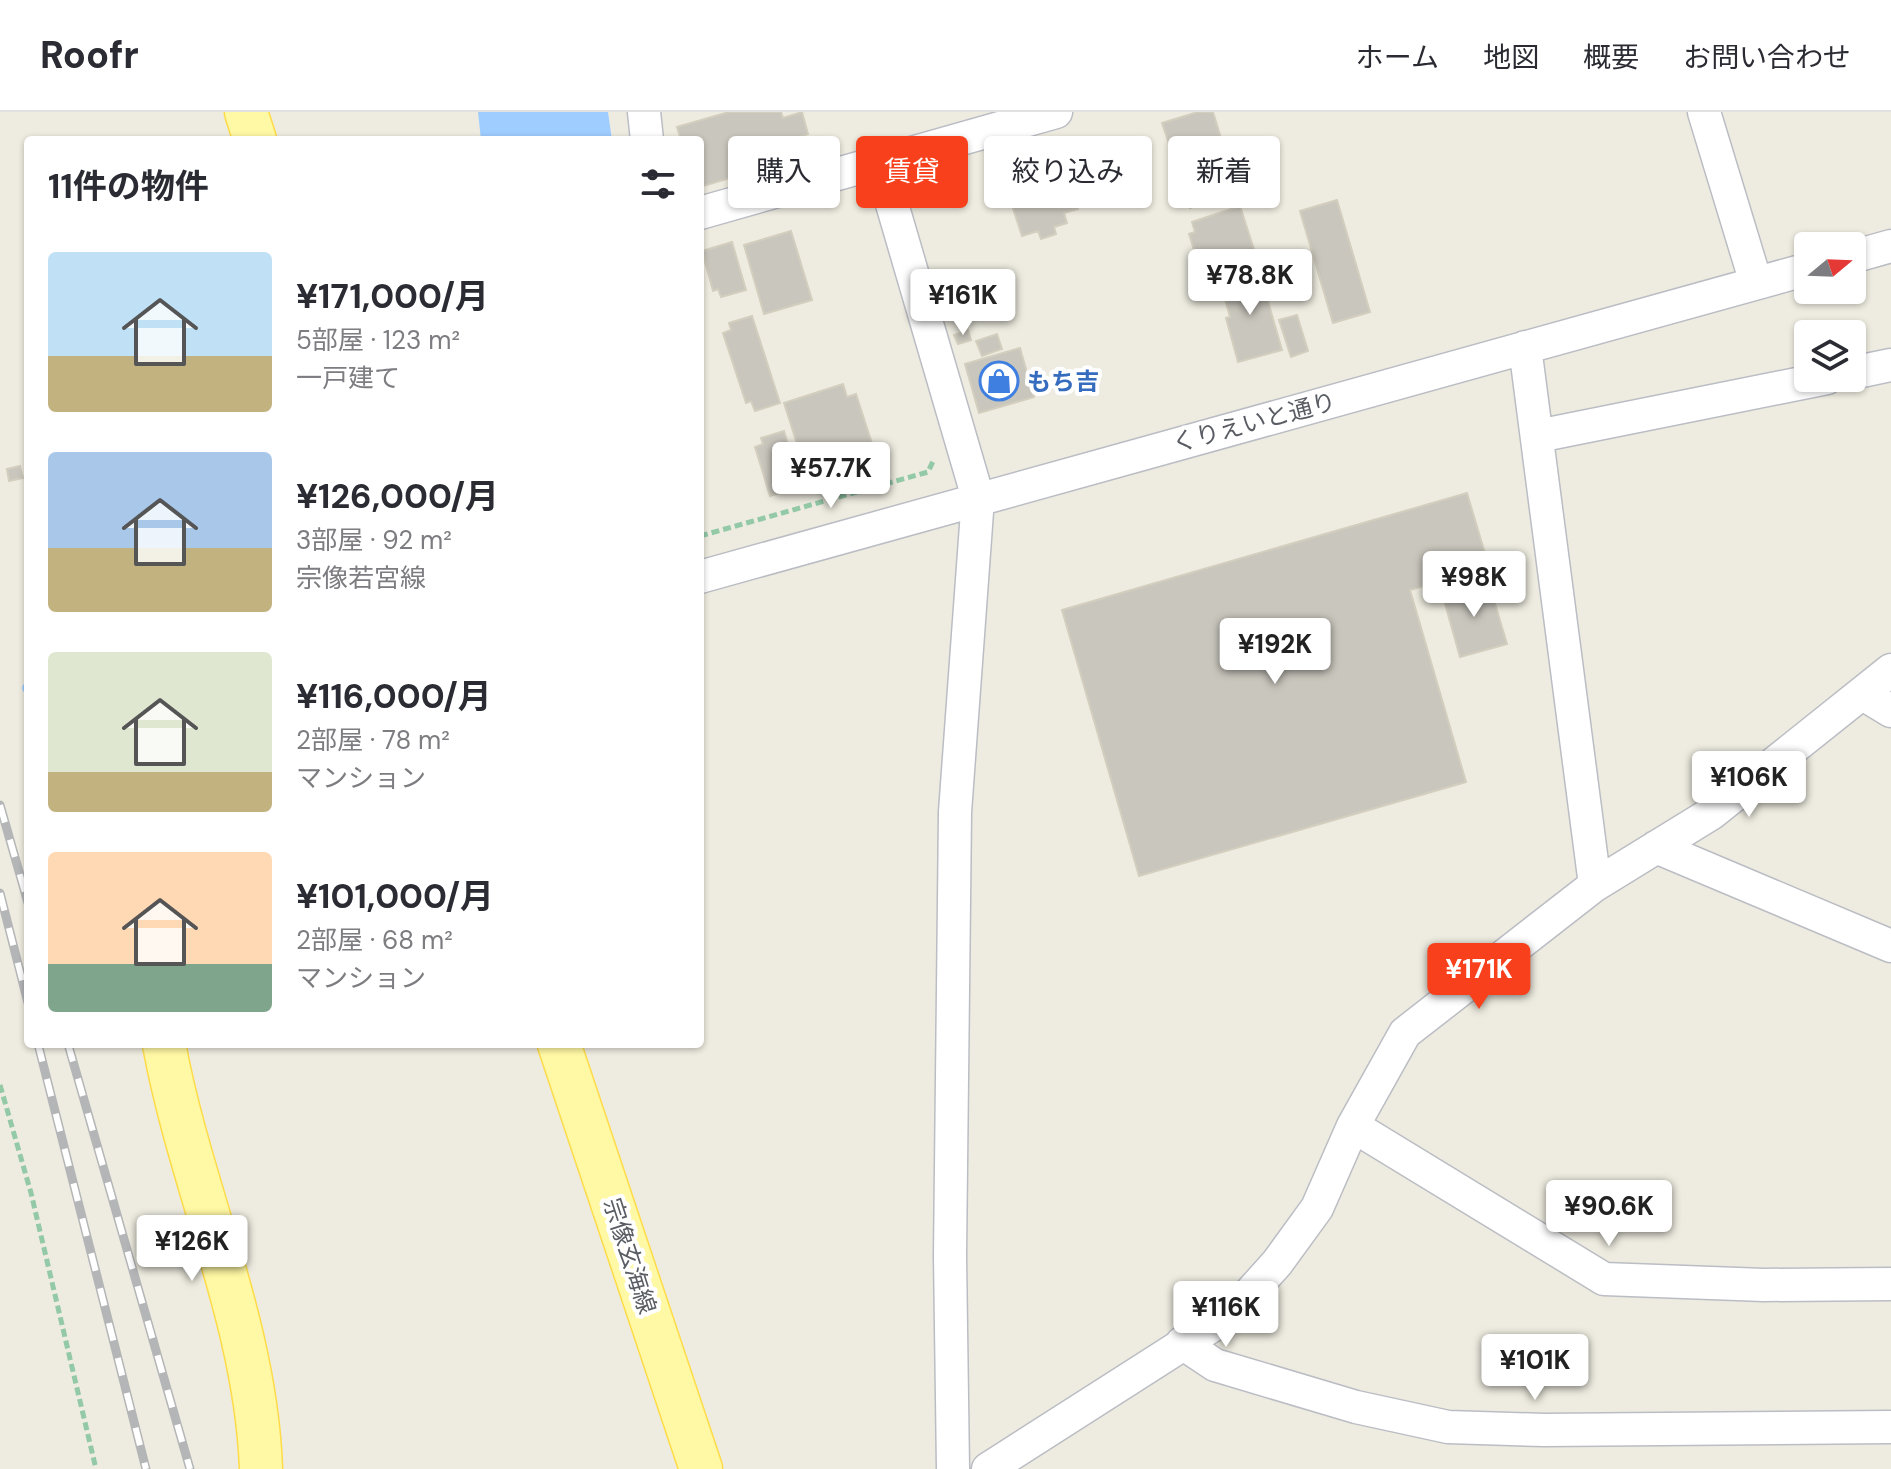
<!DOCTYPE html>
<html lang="ja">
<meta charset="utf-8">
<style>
:root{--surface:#fff;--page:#f2f2f3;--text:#2b2b33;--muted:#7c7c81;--line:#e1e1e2;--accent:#f8401c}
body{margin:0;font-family:"DM Sans","Noto Sans JP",sans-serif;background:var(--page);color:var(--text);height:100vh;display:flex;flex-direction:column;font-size:30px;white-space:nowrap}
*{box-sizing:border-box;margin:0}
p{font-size:26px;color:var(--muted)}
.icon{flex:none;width:44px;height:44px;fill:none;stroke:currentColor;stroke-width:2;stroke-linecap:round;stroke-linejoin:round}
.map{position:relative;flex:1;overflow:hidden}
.side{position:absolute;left:24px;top:24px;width:680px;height:912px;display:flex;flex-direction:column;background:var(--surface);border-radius:8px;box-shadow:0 2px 6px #0004}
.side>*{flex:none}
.top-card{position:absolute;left:728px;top:24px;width:760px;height:72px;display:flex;gap:16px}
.needle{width:52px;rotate:71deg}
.tools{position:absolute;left:1794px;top:120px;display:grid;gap:16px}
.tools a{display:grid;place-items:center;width:72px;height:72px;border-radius:8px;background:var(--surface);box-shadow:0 2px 6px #0004;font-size:40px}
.price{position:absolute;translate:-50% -68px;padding:0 18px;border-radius:8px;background:#fff;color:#222;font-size:26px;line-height:52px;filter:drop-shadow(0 2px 4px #0008)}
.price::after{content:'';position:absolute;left:50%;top:48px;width:24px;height:18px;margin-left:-12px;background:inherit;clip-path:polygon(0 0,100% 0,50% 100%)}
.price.active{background:var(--accent);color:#fff}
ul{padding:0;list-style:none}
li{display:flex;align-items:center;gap:24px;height:200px;padding:0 24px}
li span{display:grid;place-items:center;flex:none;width:224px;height:160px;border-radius:8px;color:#555}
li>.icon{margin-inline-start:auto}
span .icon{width:96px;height:96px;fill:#fffc;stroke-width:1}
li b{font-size:34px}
h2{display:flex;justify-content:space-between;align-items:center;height:96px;padding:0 24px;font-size:34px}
.chip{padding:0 28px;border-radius:8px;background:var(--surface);box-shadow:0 2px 6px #0004;font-size:28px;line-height:72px}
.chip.active{background:var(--accent);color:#fff}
header{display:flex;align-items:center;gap:48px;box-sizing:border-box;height:112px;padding:0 40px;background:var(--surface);border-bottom:2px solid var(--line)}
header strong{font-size:38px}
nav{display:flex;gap:44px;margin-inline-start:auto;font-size:28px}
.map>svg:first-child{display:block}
</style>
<header>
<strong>Roofr</strong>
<nav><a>ホーム</a><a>地図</a><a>概要</a><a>お問い合わせ</a></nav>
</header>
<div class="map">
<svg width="1891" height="1357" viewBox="0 0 1891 1357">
<rect width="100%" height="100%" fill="#eeece0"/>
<path fill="#9fcdff" d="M478,0H608L612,28H481Z"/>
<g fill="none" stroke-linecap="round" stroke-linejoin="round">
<path stroke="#9fcdff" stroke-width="10" d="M27,576H28"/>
</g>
<path fill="#c9c6bd" stroke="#d3cebe" stroke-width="2" d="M729,0H781L783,6L802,0L808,22L788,28L794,47L700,75V28H681L677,15Z
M1198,0H1213L1238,81L1190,96L1162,11Z
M1053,60L1062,90L1075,86L1078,97L1064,101L1067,111L1054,115L1056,122L1041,127L1038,119L1022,124L1006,75Z
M1337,88L1370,200L1333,211L1300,99Z
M1240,94L1258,150L1209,166L1204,152L1199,154L1189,122L1195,120L1192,110Z
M791,119L812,188L764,202L744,133Z
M732,130L746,178L721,185L718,177L713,179L702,139Z
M1259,158L1282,238L1238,250L1226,206L1230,205L1220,169Z
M1297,203L1308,239L1291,245L1279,208Z
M752,204L780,291L755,299L751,289L746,291L723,221L731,218L729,211Z
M968,218L971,228L958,232L954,223Z
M997,222L1002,237L982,244L976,229Z
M1020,236L1034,285L979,301L965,252Z
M843,272L847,285L856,282L879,353L830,369L832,373L812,379L784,291Z
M784,319L801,375L770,384L755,335L763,332L761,326Z
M20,354L23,366L9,369L7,357Z
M1467,381L1489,455L1410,478L1466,670L1139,764L1062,498Z
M1488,468L1507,532L1460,545L1442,481Z"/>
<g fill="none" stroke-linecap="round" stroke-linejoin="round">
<g stroke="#bbbdc4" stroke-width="35">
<path id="minor" d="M644,0L647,28
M1704,0L1756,171
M880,51L978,386L955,700L950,1144L953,1357
M700,101L1056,0
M1852,145L1891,134
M1525,235L1595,773
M1852,261L1891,253
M1538,324L1827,266
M700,465L1808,157
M1863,582L1891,599
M1656,735L1891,834
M1353,1014L1604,1167L1764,1173L1891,1172
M1182,1231L1215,1253L1356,1295L1448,1315L1544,1318L1891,1315
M988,1357L1232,1201L1277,1151L1317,1096L1353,1014L1405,921L1595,773L1712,701L1891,558"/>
</g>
<g stroke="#fedb49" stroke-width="45">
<path id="major" d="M246,0L255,28
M164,932C190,1074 256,1211 261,1357
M559,932L701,1357"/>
</g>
<path stroke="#93c9a7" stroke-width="5" stroke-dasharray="8 4" stroke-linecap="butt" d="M700,424L928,360L934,347
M0,973L31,1081L96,1357"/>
<use href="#minor" stroke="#fff" stroke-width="32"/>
<use href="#major" stroke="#fff8a4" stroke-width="42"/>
<g stroke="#b4b5b6" stroke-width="9">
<path id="rail" d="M0,693L28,791
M0,781L28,891
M38,932L146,1357
M68,932L190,1357"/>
</g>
<use href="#rail" stroke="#fff" stroke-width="6" stroke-dasharray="18" stroke-linecap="butt"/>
</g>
<defs>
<g id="shop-ring" transform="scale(2)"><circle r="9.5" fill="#fff" stroke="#3f7fe0" stroke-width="1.5"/><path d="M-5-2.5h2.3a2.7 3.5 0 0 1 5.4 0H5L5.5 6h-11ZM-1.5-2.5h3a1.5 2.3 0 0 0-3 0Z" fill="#3f7fe0"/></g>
</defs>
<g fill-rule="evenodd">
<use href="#shop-ring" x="999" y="269"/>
</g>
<g text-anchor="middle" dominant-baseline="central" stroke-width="8" stroke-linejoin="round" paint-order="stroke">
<g font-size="24" font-weight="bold" fill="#366cbe" stroke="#fff" text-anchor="start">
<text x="1027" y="269">もち吉</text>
</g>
<g font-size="24" fill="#595d63" stroke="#fff">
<text transform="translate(1254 310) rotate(-15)">くりえいと通り</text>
<text transform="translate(630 1144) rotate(72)">宗像玄海線</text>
</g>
</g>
</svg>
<div class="tools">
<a><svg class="needle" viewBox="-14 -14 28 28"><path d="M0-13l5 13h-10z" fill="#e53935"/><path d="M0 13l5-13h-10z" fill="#7c7c81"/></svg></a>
<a><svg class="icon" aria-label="layers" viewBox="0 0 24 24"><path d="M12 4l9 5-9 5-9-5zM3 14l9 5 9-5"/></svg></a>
</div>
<b class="price" style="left:1250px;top:205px">¥78.8K</b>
<b class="price" style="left:963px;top:225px">¥161K</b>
<b class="price" style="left:831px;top:398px">¥57.7K</b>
<b class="price" style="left:1474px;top:507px">¥98K</b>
<b class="price" style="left:1275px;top:574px">¥192K</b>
<b class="price" style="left:1749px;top:707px">¥106K</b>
<b class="price active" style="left:1479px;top:899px">¥171K</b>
<b class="price" style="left:1609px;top:1136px">¥90.6K</b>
<b class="price" style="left:192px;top:1171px">¥126K</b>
<b class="price" style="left:1226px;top:1237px">¥116K</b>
<b class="price" style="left:1535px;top:1290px">¥101K</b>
<div class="top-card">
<a class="chip">購入</a>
<a class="chip active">賃貸</a>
<a class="chip">絞り込み</a>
<a class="chip">新着</a>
</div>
<section class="side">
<h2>11件の物件<svg class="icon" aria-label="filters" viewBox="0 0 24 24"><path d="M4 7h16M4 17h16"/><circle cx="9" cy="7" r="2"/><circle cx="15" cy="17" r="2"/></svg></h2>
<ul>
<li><span style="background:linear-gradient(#bfe0f5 65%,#c2b280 0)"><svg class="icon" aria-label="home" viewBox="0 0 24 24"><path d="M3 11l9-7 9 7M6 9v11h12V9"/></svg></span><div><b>¥171,000/月</b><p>5部屋 · 123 m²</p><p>一戸建て</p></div></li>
<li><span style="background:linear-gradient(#a9c7e8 60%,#c2b280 0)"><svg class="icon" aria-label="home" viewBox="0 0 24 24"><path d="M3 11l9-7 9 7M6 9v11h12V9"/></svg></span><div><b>¥126,000/月</b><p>3部屋 · 92 m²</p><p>宗像若宮線</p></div></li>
<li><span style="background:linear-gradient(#dfe7d0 75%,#c2b280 0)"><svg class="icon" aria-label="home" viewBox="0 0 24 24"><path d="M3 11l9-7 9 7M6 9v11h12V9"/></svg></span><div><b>¥116,000/月</b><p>2部屋 · 78 m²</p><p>マンション</p></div></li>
<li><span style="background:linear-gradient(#ffd9b3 70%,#7fa58c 0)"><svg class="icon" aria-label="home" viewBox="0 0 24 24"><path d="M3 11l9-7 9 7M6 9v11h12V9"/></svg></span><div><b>¥101,000/月</b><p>2部屋 · 68 m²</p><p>マンション</p></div></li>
</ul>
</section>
</div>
